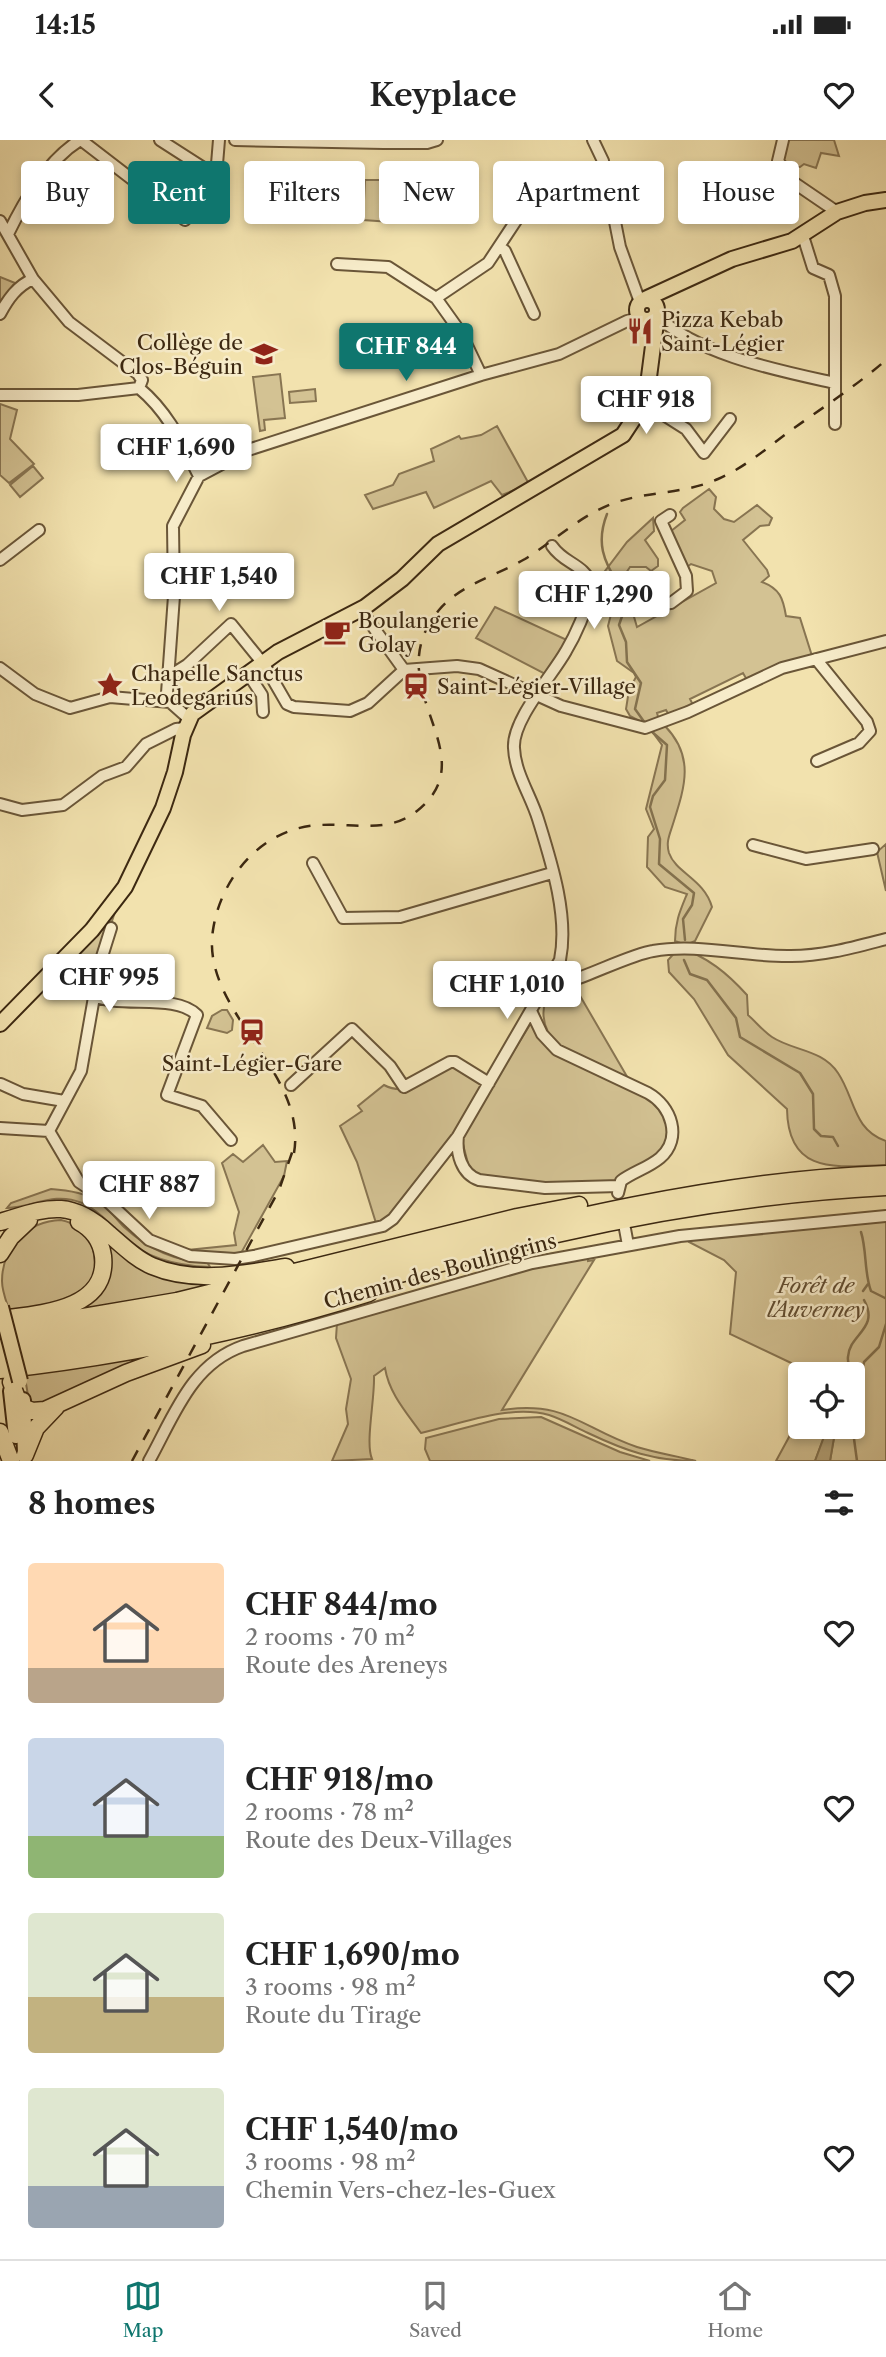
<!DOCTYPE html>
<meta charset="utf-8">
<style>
:root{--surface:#fff;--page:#f2f2f2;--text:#222;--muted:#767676;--line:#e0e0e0;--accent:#0f766e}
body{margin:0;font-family:"Libre Caslon Text",serif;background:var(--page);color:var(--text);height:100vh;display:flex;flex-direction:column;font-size:26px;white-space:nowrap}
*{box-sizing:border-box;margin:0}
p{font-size:23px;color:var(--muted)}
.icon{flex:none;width:38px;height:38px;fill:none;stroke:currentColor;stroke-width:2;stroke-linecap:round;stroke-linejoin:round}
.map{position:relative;height:1321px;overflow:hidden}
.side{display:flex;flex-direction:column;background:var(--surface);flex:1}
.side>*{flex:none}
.top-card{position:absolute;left:21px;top:21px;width:845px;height:63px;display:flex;gap:14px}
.buttons{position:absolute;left:788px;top:1222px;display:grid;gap:14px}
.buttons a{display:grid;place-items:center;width:77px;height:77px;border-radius:7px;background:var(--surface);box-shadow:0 4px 10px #0003;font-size:35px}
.price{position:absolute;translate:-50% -60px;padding:0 16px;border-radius:7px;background:#fff;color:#222;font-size:23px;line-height:46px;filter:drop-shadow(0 2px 4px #0008)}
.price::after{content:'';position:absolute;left:50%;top:42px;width:21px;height:16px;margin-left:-10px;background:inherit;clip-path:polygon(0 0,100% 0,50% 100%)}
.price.current{background:var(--accent);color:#fff}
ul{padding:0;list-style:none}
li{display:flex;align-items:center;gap:21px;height:175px;padding:0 28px}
li span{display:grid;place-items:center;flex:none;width:196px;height:140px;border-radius:7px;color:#555}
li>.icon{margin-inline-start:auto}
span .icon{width:84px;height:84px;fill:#fffc;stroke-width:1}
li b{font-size:30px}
h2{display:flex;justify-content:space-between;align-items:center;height:84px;padding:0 28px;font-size:30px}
.pill{padding:0 24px;border-radius:7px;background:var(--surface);box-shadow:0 4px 10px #0003;font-size:24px;line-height:63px}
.pill.current{background:var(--accent);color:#fff}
.status{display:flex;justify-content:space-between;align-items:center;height:49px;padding:0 35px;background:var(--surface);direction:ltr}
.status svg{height:19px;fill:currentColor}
header{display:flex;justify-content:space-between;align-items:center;height:91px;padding:0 28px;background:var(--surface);font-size:32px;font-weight:600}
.dock{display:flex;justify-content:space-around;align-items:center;height:98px;border-top:2px solid var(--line);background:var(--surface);font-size:19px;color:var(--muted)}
.dock a{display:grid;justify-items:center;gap:4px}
.dock .current{color:var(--accent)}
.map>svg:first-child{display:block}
</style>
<div class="status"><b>14:15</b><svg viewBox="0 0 49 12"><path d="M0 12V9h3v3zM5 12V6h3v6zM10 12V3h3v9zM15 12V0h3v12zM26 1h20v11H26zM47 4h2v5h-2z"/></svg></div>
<header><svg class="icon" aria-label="back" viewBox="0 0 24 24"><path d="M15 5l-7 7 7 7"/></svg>Keyplace<svg class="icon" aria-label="heart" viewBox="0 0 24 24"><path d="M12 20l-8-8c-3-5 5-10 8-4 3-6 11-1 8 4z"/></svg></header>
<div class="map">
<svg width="886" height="1321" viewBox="0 0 886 1321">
<rect width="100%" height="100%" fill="#f2e2ae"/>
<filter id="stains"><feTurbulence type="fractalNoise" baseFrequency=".00286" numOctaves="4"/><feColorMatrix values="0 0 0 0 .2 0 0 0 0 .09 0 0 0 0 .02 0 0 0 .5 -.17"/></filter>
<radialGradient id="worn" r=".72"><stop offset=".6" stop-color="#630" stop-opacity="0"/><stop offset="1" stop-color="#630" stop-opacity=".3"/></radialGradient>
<path fill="#d3c293" stroke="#887552" stroke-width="2" d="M786,0H834L839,16L821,13L816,28L804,24L800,27L784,25L782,12Z
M365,40H393L391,82L363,80Z
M0,137L15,143L0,164Z
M280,234L285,278L264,280L265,290L260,291L253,237Z
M315,249L316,261L290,263L289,252Z
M0,264L17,270L10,299L34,324L9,343L0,335Z
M497,286L529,344L502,355L491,341L434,368L426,352L373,369L365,355L393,345L399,334L434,321L431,309L459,296L461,299L481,295Z
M33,326L43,338L20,357L10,345Z
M709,349L716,357L714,369L724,379L734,382L757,365L772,378L769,385L760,386L743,400L767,430L769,436L762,442C780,449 783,458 786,476L800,478L812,516L747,540L743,533L690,559L694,567L670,577L666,570L657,573L659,580L643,583L630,576L626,569L629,550L636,537L634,533L617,521L608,486L615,459L593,447L627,402L653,378L654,391L645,400L658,419V426L651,431L646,427H630L624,436L623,449L640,461L632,470L637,487L716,443L712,431L691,424L683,430L666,395L685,380L680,372L683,368Z
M495,467L569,501L549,536L476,498Z
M665,586C696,618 684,649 672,687C669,696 666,703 669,713C676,733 704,739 712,767L695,801L686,805L675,801C675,782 680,771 687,754L665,747L647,727L648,697L654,689L646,669L662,605L651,590Z
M886,704V751L877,712Z
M115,772L91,844L88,847L75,828L74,816Z
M679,808C707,816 728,834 747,855L748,875C756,882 763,891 772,897C793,911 822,909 838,933C855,958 853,990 886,1001V1025C836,1027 788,1035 787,969L728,915L694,859L669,832L668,820Z
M572,842L629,940C591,922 530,910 546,857Z
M222,870H227L233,880L232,890L227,893L207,888L212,876Z
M531,883L542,901L649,957L667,980L669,1006L621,1041L576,1047L475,1037L470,1031L461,997Z
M451,925L484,945C466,976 409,1075 376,1083L357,1022L340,986L362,971L358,966L384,945C408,958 430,938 451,925Z
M263,1005L275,1022L287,1021L284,1036L240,1115L187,1110L236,1105L234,1093L239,1072L222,1023L233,1014L243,1022Z
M51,1049C66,1050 85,1053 98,1061C108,1067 116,1079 124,1087C148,1109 174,1122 207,1122L210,1127C180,1126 147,1119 124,1098C111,1085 99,1071 82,1063C52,1051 33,1068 7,1068L11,1063Z
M886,1079V1321H830L836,1286H852V1234H808V1231L730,1194L736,1132L724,1120L689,1102L690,1099Z
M61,1080C92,1087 96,1108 95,1137L72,1161L10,1173C7,1163 2,1152 2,1141C2,1108 27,1081 61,1080Z
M101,1099L143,1125L265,1133L207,1150L40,1177L92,1156Z
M588,1117V1121L594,1120L502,1270C566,1260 581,1288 637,1307C656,1313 677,1316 696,1321C654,1321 626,1311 588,1293C575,1287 562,1279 549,1275C509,1264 460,1284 421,1293C406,1272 389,1253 385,1228L374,1236C375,1259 365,1303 372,1319L332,1321L348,1284L346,1269L351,1239L336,1198L337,1183L501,1135Z
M190,1204L84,1249L30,1267L24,1232Z
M800,1261V1286H828L815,1321H776L789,1297Z
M541,1277L620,1312L650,1321H430L425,1309L426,1298L499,1279Z"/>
<path fill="#b4a379" stroke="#84724f" stroke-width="2" d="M828,1286H836L830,1321H815Z"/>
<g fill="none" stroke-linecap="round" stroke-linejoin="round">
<path stroke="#84724f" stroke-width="2.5" d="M607,374C596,402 603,421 619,445
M625,454L627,462L619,485L626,502L627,522L641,543L635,569L645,583
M651,591L667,605L665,640L653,656L650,667L660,699L659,724L694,753L692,765L683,779L685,800
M684,820L690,834L707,840L736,878L740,897L800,933L813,954L814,989L821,996L833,997L838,1006
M861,1092C867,1111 864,1133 871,1151L885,1158
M863,1151L868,1144
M850,1234C851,1227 847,1223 848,1217C849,1194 880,1189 864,1160
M857,1321L852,1284L864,1222L879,1207L886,1184"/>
<g stroke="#6a5638" stroke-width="14">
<path id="minor" d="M81,0L185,80
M160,0L216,36L219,0
M235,0L384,3H427L437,0
M593,0L603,21L620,107L640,162
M783,0L778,21L793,42L837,72
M0,81L33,139L69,182L138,234L142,240L139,248C168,272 182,303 199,336L173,386L174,456L167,553L170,562L188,578
M8,94C25,59 47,21 80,0
M803,96L813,128L829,135L835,156V243
M500,107L505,111L534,174
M337,124L388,127L436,158L461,193L481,235
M436,158L488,123L529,61L554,32
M0,174C8,159 17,146 33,139
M656,175C697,215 781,231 835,243V284
M0,255H78L139,248
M645,263L686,289L704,313L730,279
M199,336L248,310L481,235L559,214L627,181L641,178
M0,420L39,390
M593,447L638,450L662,464L671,463L687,451L686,436L661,381L670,375
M361,470L404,530
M816,519L867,582L870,591L859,603L817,621
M0,528L35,554L70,568L110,557L170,562
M249,535L262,555L263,572
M168,537L187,525L231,484L265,526L287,564L294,567L350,571L368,563L404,530L457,526L479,529L561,566L645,588L688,572L782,528L886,501
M0,664L22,670L63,665L102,636L126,627L146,604L176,589L185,588
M753,705L806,719L873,709
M313,723L343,778L400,777L552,733
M63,820C70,830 78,847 90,854C117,870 174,852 197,875L167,955L202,966L231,1000
M547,845C565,849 626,815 653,811C699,803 745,817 791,816C824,816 855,807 886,799
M531,871L542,894L557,910L648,953C671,966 683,998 660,1018C648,1028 633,1032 621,1041L618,1053
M1,944L23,954L64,961
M291,945L352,889L390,926L404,947L450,922H455L489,943
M0,988L49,991
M49,991L79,1042L106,1060L149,1100L190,1116L235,1119L254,1116L383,1086L393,1079L458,996L560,820C569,776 551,721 538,679C531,656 515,633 514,608C512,580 552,536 566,511C578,491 586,470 593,447C583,422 565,425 552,406
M49,991L81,931L100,823L111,788
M458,996C456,1013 461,1034 479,1040L545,1048L619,1046
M625,1089L628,1105
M149,1321C174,1276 191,1224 243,1206L532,1123L680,1096L886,1076"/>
</g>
<g stroke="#3c2811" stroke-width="18">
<path id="major" d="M645,159L732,119L792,101L837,72L865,63L886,60
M637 170a10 10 0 1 1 20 0a10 10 0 1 1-20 0Z
M0,884L92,790L125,747L163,668L175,632L183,595L192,574L278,512L365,467L402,439L438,404L623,295L646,260L656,183L653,178
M11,1251L16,1296
M23,1260L25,1313"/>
</g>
<g stroke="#3c2811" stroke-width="19">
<path id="highway" d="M0,1082C47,1068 69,1057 109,1094C123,1106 136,1119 152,1126C194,1144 243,1134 286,1127
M0,1114L11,1097L29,1080
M0,1179C37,1174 109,1171 103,1116C101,1101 92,1089 79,1082
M0,1191L177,1161L517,1077L579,1065
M0,1204C79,1193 157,1180 234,1162C451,1111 662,1042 886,1034
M0,1217C72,1208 143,1197 214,1181C329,1155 442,1121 557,1094C665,1069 775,1053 886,1047
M0,1230C124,1216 249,1191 369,1153
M11,1242L20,1266L32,1271L45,1270L126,1233L202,1205
M0,1292L11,1321
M25,1315L36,1288L56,1267"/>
</g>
<use href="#minor" stroke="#f7ecca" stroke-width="10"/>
<use href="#major" stroke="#f2e2ae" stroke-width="14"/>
<use href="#highway" stroke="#f2e2ae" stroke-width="16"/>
<path stroke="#3c2811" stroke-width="2.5" stroke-dasharray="12 12" stroke-linecap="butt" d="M294,1013C308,931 200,871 213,790C221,736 264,687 320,685C353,683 388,694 417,671C489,614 375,547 439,470C461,444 496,436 525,419C554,401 581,375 614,363C648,351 685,354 718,339C744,328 767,308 790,291C822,268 856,246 886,220
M132,1321L279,1050L295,1004"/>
<g stroke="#3c2811" stroke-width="18" stroke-linecap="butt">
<path id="major-bridge" d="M1,1167L20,1241"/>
</g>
<use href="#major-bridge" stroke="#f2e2ae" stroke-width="14"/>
</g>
<defs>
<g id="restaurant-bare" transform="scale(2.1)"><path d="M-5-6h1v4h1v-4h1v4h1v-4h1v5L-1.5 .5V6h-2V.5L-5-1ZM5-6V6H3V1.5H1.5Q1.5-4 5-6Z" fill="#8f2418" stroke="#f7ecca" stroke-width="2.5" paint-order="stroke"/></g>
<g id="school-bare" transform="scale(2.1)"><path d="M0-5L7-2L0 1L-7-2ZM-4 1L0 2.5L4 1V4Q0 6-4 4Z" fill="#8f2418" stroke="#f7ecca" stroke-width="2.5" paint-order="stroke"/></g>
<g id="cafe-bare" transform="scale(2.1)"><path d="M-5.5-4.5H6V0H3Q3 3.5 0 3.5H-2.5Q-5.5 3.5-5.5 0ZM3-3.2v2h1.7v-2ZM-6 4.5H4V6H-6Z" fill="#8f2418" stroke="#f7ecca" stroke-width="2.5" paint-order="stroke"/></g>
<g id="sight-bare" transform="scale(2.1)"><path d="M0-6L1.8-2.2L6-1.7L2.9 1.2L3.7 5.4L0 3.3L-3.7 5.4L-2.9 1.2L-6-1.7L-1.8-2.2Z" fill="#8f2418" stroke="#f7ecca" stroke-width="2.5" paint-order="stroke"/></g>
<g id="station-bare" transform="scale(2.1)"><path d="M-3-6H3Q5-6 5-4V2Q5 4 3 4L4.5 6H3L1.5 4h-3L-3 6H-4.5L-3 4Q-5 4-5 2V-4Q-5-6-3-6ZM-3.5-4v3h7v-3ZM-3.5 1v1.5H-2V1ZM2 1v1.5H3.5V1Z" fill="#8f2418" stroke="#f7ecca" stroke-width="2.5" paint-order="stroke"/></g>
</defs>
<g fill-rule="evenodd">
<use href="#restaurant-bare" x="640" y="191"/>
<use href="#school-bare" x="264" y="214"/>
<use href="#cafe-bare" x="337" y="492"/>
<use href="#sight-bare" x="110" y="545"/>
<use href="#station-bare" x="416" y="546"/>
<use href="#station-bare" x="252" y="892"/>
</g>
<g text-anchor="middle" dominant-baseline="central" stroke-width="5" stroke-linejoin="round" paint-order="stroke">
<g font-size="21" fill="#3c2811" stroke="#f7ecca" text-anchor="start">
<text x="661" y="179">Pizza Kebab<tspan x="661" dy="24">Saint-Légier</tspan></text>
<text x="243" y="202" text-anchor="end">Collège de<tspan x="243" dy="24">Clos-Béguin</tspan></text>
<text x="358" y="480">Boulangerie<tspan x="358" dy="24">Golay</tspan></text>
<text x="131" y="533">Chapelle Sanctus<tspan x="131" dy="24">Leodegarius</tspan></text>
<text x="437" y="546">Saint-Légier-Village</text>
<text x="252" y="923" text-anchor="middle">Saint-Légier-Gare</text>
</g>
<g font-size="21" fill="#3c2811" stroke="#f7ecca">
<text transform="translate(440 1131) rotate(-15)">Chemin des Boulingrins</text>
</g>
<g font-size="21" font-style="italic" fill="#624e32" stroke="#f7ecca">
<text x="816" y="1145">Forêt de<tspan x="816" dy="24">l'Auverney</tspan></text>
</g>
</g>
<rect width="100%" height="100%" filter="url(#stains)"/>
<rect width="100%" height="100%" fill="url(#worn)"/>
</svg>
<div class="buttons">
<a><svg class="icon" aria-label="locate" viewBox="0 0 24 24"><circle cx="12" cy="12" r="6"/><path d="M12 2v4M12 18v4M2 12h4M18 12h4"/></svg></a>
</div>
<b class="price current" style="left:406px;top:243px">CHF 844</b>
<b class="price" style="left:646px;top:296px">CHF 918</b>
<b class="price" style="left:176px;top:344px">CHF 1,690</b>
<b class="price" style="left:219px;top:473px">CHF 1,540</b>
<b class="price" style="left:594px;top:491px">CHF 1,290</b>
<b class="price" style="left:109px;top:874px">CHF 995</b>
<b class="price" style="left:507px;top:881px">CHF 1,010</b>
<b class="price" style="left:149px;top:1081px">CHF 887</b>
<div class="top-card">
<a class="pill">Buy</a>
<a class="pill current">Rent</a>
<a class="pill">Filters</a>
<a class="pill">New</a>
<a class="pill">Apartment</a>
<a class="pill">House</a>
</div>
</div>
<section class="side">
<h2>8 homes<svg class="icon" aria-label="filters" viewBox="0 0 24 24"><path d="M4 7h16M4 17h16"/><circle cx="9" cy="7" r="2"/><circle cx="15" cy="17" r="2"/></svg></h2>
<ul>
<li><span style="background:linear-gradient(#ffd9b3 75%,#b9a48a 0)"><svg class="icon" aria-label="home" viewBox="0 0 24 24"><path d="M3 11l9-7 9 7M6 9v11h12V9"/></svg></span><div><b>CHF 844/mo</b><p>2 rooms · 70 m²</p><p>Route des Areneys</p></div><svg class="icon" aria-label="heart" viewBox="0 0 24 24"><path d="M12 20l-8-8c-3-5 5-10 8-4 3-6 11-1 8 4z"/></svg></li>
<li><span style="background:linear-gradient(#c9d6e8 70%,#8fb573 0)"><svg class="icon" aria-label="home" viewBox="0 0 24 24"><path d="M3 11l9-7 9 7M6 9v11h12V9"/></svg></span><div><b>CHF 918/mo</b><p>2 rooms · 78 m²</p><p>Route des Deux-Villages</p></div><svg class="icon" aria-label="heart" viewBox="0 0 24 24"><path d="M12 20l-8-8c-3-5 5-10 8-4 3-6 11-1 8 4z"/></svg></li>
<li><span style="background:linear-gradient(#dfe7d0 60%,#c2b280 0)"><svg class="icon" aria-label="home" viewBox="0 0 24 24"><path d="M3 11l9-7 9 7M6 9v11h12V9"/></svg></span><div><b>CHF 1,690/mo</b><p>3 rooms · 98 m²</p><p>Route du Tirage</p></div><svg class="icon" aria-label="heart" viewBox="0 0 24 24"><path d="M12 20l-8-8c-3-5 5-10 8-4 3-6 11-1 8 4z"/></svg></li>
<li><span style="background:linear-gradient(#dfe7d0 70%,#9aa5b1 0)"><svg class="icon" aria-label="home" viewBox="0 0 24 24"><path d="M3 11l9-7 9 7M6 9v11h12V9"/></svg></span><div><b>CHF 1,540/mo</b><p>3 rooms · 98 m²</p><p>Chemin Vers-chez-les-Guex</p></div><svg class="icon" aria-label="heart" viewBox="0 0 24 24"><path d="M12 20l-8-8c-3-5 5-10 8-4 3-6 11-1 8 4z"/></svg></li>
</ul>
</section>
<nav class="dock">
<a class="current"><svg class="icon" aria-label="map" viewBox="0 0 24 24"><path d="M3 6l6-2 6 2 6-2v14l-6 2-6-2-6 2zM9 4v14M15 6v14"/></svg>Map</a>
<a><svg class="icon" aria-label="saved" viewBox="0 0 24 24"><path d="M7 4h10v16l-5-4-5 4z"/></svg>Saved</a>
<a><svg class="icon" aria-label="home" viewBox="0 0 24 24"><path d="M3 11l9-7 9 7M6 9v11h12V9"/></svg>Home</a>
</nav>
